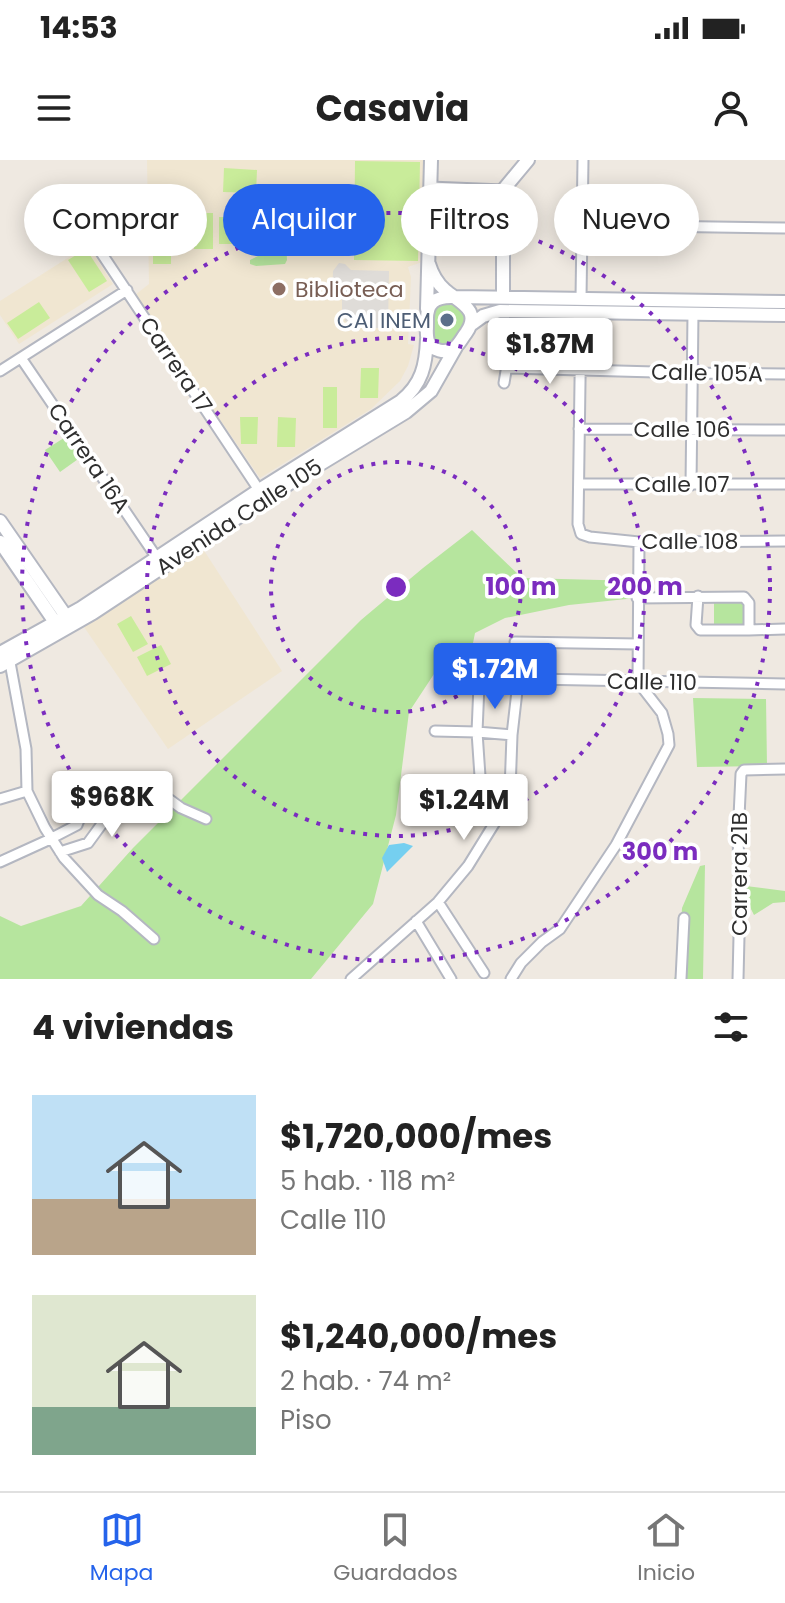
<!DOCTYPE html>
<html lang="es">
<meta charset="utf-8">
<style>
:root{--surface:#fff;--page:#f2f2f2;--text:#222;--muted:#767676;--line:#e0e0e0;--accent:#2563eb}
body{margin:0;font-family:Poppins,sans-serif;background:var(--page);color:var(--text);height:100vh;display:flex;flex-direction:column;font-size:30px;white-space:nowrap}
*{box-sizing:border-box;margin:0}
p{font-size:26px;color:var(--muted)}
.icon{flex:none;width:44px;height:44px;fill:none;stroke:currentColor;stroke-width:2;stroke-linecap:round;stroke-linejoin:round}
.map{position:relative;height:819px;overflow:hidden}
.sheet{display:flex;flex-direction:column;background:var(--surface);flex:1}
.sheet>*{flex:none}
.guide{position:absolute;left:24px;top:24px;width:738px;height:72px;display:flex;gap:16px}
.price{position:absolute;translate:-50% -68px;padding:0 18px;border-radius:8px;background:#fff;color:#222;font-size:26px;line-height:52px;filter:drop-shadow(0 2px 4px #0008)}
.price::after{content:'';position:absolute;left:50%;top:48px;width:24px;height:18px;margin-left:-12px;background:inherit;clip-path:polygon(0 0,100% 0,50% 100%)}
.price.current{background:var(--accent);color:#fff}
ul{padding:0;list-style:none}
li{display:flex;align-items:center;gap:24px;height:200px;padding:0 32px}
li span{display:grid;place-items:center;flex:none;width:224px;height:160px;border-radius:0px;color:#555}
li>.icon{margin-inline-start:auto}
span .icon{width:96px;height:96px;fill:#fffc;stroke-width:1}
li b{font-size:34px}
h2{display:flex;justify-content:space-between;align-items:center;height:96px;padding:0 32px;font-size:34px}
.tag{padding:0 28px;border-radius:36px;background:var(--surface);box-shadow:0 4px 20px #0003;font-size:28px;line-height:72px}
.tag.current{background:var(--accent);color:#fff}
.status{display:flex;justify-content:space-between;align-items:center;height:56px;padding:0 40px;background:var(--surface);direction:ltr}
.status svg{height:22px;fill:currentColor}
header{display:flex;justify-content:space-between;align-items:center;height:104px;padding:0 32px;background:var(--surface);font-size:36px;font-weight:700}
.tab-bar{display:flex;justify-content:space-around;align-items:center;height:112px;border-top:2px solid var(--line);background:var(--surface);font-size:22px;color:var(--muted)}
.tab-bar a{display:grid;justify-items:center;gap:4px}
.tab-bar .current{color:var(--accent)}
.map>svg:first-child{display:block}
</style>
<div class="status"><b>14:53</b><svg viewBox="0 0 49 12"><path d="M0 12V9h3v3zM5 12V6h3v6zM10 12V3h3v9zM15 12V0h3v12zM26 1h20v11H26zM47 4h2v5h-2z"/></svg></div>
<header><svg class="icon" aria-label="menu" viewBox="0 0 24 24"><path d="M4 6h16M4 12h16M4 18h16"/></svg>Casavia<svg class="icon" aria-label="person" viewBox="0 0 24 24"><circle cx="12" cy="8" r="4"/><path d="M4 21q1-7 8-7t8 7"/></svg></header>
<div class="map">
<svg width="785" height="819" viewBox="0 0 785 819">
<rect width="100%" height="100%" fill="#efe9e1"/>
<path fill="#f0e6d1" d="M147,0H424L422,102L408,107L411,117L408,184L414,185L408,206L400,221L371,249L260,318L135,135L149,124Z
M88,85L113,124L19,184L0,155V141Z
M203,389L282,511L168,589L84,467Z"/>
<path fill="#b6e59e" d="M286,82L287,100L285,104L256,106L250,104V100Z
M451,142C460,145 457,143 462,151C470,163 462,171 455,182L440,187C427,178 432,161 433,147L437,144Z
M67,276L81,297L60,312L45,290Z
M472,370L522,418L640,421L636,438L569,445L505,458L475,473L468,508L434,514L409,552L396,655L373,744L311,819H0V756L21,766L81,746L133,688L361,460L423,408Z
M714,436L747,437V469H714Z
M693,538L766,539L767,606L697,607Z
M705,705L703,819H674L678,811L682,748L700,706Z
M746,726L785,731V742L773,743L754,755L747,741Z"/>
<path fill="#c9ec9a" d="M355,1L420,2L418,101L354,100Z
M224,8L257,10L256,33L223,32Z
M194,53H213V89H194Z
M219,57H234L233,84H219Z
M235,57H250L249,85L235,84Z
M153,70H171V104H153Z
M86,89L107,121L89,132L68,100Z
M39,142L50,158L18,179L7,163Z
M361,208H379L378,238H360Z
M323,227H337V268H323Z
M240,257H258L257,284H241Z
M278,257L296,258L295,287H277Z
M131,456L148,484L133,492L117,464Z
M161,485L171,504L147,516L137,497Z"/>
<path fill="#dfdcd8" d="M339,103L345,104L351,110L389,111L388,168H348V162L345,161V150H342V138H332L333,111Z"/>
<path fill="#75cff0" d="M404,683L413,686L387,712L382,698L389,685Z"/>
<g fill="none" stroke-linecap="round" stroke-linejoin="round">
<g stroke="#b4b7c1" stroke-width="13">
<path id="street" d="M430,27L503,30
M582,65L785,68
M92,79L259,330
M581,138L583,0
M581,152L578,364L581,374L590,377L639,382L785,381
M21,198L157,398
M0,211L127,130
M504,223L506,211L508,208L692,213L785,214
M579,269L785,270
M579,324H785
M691,325L693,153
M698,436L696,465L700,470H749
M637,438L744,437L749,443V470L785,469
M515,482L638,484
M9,497L26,589L27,631L45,668L64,698L98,735L122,751L154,779
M479,525L477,572L512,575
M435,571L477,572L481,631
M0,639L27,631
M60,692L88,683L134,620L144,621L181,648L206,659
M0,702L46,681L77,665L79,660L76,637
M438,742L484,813
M416,761L451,819
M351,819L438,742L468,706L502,651L510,631L512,575L517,531L525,521L534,519L785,524
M511,819L521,803L542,782L560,769L616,685L669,585L668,574L662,553L638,522L639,382
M681,819L684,758
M738,819L740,734L738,678L741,614L744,610L785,609"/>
</g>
<g stroke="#b4b7c1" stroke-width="16">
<path id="secondary" d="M429,104C432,114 437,123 445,130C460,143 482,150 466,173C462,178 459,185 454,188C445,194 432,191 428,181C426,175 427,167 427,162C426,143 435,136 454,137L785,142
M503,137V30L528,0
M427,149L431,0
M472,164L483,156L500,151L785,155
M0,361L70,462
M0,382L59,468
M0,493L81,448L259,330L401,241C422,224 426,205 427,179
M0,506L93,453L299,317L406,252L431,231L456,187"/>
</g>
<use href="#street" stroke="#fff" stroke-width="9"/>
<use href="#secondary" stroke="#fff" stroke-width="12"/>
</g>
<g fill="none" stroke="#7b2cbf" stroke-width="4" stroke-dasharray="4 8">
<circle cx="396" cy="427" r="125"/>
<circle cx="396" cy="427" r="249"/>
<circle cx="396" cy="427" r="374"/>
</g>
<circle fill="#8d6e63" stroke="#fff" stroke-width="3" cx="279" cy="129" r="8"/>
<circle fill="#5c6f8a" stroke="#fff" stroke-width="3" cx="447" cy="160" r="8"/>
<g text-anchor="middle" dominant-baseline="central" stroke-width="7" stroke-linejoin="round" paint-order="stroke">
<g font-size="22" fill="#785e54" stroke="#fff" text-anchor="start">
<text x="295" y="129">Biblioteca</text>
</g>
<g font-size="22" fill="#4e5e75" stroke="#fff" text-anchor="end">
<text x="431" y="160">CAI INEM</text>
</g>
<g font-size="22" fill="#2e2e2e" stroke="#fff">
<text transform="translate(176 205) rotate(56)">Carrera 17</text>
<text transform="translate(707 213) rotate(1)">Calle 105A</text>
<text x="682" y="269">Calle 106</text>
<text transform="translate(89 298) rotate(56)">Carrera 16A</text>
<text x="682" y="324">Calle 107</text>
<text transform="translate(239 357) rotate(-33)">Avenida Calle 105</text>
<text x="690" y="381">Calle 108</text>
<text transform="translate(652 522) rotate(1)">Calle 110</text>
<text transform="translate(739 714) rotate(-90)">Carrera 21B</text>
</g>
</g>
<circle cx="396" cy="427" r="12" fill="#7b2cbf" stroke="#fff" stroke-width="4"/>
<g font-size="24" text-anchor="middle" font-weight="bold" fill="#7b2cbf" stroke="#fff" stroke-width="7" stroke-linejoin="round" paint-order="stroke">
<text x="521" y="435">100 m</text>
<text x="645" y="435">200 m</text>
<text x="660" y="700">300 m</text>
</g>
</svg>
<b class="price" style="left:550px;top:226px">$1.87M</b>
<b class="price current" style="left:495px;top:551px">$1.72M</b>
<b class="price" style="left:112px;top:679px">$968K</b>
<b class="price" style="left:464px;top:682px">$1.24M</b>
<div class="guide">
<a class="tag">Comprar</a>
<a class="tag current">Alquilar</a>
<a class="tag">Filtros</a>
<a class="tag">Nuevo</a>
</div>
</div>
<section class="sheet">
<h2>4 viviendas<svg class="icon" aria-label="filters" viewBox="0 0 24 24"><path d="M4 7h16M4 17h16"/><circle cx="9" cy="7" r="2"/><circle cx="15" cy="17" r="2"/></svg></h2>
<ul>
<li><span style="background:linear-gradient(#bfe0f5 65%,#b9a48a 0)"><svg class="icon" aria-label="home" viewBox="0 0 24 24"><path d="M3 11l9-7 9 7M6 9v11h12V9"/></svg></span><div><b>$1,720,000/mes</b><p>5 hab. · 118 m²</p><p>Calle 110</p></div></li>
<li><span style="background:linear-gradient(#dfe7d0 70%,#7fa58c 0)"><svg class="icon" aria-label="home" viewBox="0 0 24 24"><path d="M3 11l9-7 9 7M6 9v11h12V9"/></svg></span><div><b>$1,240,000/mes</b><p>2 hab. · 74 m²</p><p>Piso</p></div></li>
</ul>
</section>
<nav class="tab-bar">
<a class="current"><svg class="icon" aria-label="map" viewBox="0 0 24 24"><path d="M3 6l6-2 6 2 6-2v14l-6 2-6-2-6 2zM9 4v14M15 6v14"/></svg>Mapa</a>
<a><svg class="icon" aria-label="saved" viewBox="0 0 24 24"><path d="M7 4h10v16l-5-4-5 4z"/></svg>Guardados</a>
<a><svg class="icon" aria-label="home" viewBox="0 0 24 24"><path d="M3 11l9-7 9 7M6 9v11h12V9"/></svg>Inicio</a>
</nav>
